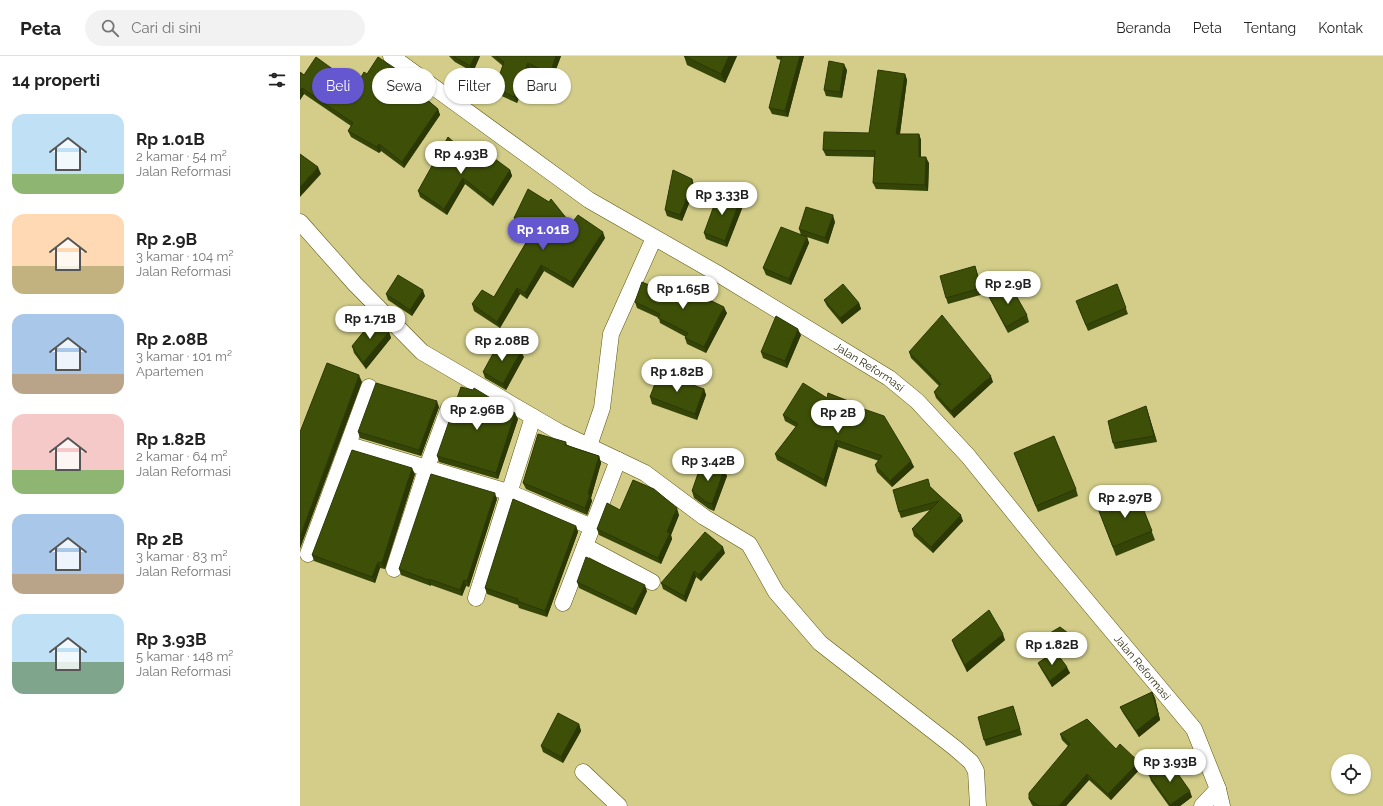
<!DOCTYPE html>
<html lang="id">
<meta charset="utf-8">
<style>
:root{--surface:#fff;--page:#f2f2f2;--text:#222;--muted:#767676;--line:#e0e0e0;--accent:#6557d0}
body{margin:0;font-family:Raleway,sans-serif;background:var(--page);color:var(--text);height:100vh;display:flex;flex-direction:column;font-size:15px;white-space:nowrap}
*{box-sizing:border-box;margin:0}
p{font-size:13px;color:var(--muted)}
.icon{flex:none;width:22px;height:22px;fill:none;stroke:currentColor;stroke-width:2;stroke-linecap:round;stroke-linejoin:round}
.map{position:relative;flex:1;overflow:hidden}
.details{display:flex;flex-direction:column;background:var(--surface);width:300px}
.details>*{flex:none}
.guide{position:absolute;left:12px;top:12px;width:380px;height:36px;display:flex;gap:8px}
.buttons{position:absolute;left:1031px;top:698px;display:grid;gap:8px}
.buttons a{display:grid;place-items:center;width:40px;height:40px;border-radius:50%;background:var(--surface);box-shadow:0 1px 3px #0004;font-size:20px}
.price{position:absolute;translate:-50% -34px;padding:0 9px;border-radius:14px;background:#fff;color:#222;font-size:13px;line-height:26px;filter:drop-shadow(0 1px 2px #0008)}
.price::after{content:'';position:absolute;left:50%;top:24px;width:12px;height:9px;margin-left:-6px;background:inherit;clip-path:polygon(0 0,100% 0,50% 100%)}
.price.on{background:var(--accent);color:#fff}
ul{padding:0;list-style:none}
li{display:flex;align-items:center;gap:12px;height:100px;padding:0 12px}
li span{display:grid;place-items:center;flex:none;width:112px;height:80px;border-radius:12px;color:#555}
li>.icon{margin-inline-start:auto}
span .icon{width:48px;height:48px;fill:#fffc;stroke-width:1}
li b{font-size:17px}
h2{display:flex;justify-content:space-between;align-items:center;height:48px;padding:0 12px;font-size:17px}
.chip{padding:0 14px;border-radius:18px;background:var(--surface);box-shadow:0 1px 3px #0004;font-size:14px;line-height:36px}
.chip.on{background:var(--accent);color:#fff}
header{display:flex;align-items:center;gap:24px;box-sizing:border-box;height:56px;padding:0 20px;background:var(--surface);border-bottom:1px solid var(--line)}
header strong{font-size:19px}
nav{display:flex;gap:22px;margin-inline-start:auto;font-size:14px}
.search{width:280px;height:36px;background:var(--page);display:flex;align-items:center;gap:10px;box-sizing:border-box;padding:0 14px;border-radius:22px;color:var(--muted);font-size:15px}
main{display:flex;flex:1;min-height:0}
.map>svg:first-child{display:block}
</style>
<header>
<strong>Peta</strong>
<div class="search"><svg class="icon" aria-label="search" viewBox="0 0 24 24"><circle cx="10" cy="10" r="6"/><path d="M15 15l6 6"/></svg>Cari di sini</div>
<nav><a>Beranda</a><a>Peta</a><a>Tentang</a><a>Kontak</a></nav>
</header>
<main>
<section class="details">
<h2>14 properti<svg class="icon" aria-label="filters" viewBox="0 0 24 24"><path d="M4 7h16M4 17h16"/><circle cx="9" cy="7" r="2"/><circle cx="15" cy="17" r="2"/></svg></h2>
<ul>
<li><span style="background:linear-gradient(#bfe0f5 75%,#8fb573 0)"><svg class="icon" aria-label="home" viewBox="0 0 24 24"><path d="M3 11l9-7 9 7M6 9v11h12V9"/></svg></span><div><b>Rp 1.01B</b><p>2 kamar · 54 m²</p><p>Jalan Reformasi</p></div></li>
<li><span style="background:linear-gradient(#ffd9b3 65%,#c2b280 0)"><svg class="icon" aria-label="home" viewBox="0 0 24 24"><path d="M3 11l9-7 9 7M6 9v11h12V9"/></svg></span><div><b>Rp 2.9B</b><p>3 kamar · 104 m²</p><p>Jalan Reformasi</p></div></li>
<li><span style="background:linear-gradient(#a9c7e8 75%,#b9a48a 0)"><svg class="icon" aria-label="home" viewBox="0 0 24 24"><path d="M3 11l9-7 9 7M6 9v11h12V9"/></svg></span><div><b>Rp 2.08B</b><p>3 kamar · 101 m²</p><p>Apartemen</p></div></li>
<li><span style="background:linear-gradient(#f6c9c9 70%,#8fb573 0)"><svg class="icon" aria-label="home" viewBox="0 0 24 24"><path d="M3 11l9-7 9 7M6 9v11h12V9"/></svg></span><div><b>Rp 1.82B</b><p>2 kamar · 64 m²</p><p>Jalan Reformasi</p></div></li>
<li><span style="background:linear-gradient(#a9c7e8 75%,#b9a48a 0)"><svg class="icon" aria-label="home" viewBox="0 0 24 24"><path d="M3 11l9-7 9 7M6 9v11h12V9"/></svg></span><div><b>Rp 2B</b><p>3 kamar · 83 m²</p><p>Jalan Reformasi</p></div></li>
<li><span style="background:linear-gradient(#bfe0f5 60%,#7fa58c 0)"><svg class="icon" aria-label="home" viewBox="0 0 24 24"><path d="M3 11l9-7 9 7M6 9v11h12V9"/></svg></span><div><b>Rp 3.93B</b><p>5 kamar · 148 m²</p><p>Jalan Reformasi</p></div></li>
</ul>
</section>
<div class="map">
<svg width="1083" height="750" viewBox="0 0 1083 750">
<rect width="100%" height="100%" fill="#d3cd89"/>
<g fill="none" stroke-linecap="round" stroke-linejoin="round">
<g stroke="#5c550b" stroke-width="17">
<g id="street">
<path id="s1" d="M91,0L289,144L420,219L589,322L617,345L668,400L745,495L894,673L918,733L922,750"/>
<path d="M0,166L55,228L122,296L259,376L345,417L404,461L449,488L476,536L520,587L655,692L671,706L676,715L678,750"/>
<path d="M49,389L208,436L292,471"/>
<path d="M289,390L302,352L311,278L354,182"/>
<path d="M285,490L352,526"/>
<path d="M8,498L69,331"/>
<path d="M94,513L127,411L148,354"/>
<path d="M176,542L233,361"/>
<path d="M263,547L318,404"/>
<path d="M283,716L319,750"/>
<path d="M902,750L918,733"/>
</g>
</g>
<use href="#street" stroke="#fff" stroke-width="16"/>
</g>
<path fill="#354507" d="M149,0H180L173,16L155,6Z
M191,0H261L252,24L230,14L217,47L197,38L195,32L203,10Z
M384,0H437L425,27L387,9Z
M476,0H504L488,61L472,58L469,52L481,4L477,3Z
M547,14L542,42L526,40L524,34Z
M0,16L4,19L56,30L67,18L102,17L105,24H104L138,53L140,59L104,112L81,95L79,97L51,81L48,75L51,70L4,38L0,44Z
M605,18L607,24L600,78H619L621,84V101L629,107L628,135L576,133L573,127L574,101L526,100L523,94L569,77Z
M182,111L210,114L212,120L193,150L165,128L147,159L120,141L118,135Z
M392,123L394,129V135L382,165L367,160L365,154Z
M440,144L443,150L427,191L406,183L404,177Z
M214,162L271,168L305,182L273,232L244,215L227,243L220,238L200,272L174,255L172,248L194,241L229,182L228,180L229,178L216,168Z
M535,166L528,188L507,181L509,187L491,229L466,219L463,212L501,179L499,173Z
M675,210L684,238L648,248L646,242Z
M817,228L828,258L788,275L778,251Z
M86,238L125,240L112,260L88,244Z
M370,238L427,257L406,297L387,288L385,282L386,281L360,267L359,262L337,252L335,246Z
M688,239L727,259L729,266L708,277L691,245Z
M524,244L559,247L561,253L542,268L527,250Z
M89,276L91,282L66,313L54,297L52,290Z
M501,279L487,312L463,302L461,296Z
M609,296L693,326L654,362L636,342L634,336L639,330L611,302Z
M224,301L206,334L185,322L183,316Z
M404,333L406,339L397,364L352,348L350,341Z
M527,342L556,348L557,351L611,405L614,411L592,431L577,416L575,409L579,405L538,391L526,431L477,404L475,398L496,371L485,365L483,359Z
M846,350L857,386L815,393L813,387Z
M139,351L121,400L60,382L58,376Z
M218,363L198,423L139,406L137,400Z
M266,386L267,389L299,400L301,407L291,442L292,445L287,459L226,433L223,427Z
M714,397L776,433L778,440L738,456Z
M424,414L427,420L414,455L409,453L394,442L392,435Z
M115,418L85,513L80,512L75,527L14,505L12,499Z
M631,431L663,465L633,497L614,480L612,473L630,454L601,462L599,456Z
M837,437L855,484L816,500L797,450Z
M197,443L169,531L166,530L162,540L131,529V530L101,519L99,513Z
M320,454L379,459L371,479L372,483L361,508L299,479L297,473Z
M276,470L278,476L247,561L219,552L218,549L187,538L185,532Z
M425,497L401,525L396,521L386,546L363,533L361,527Z
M277,526L347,535L336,559L279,532Z
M772,580L774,586L758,599L770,617L752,631L741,613L738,607L745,602L738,592L735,586Z
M652,584H705L667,616L654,590Z
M852,636L855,642L860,664L839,681L823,657L820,651Z
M713,650L722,679L686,690L684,684Z
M279,668L281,675L263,707L243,696L241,690Z
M760,678L816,693L841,712L811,744L789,724L766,750H733L732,749L729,743L768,690L762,684Z
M849,719L892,741L880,750H869L851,725Z"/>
<path fill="#2b3806" d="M175,0H180L173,16L170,10Z
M256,0H261L252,24L250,18Z
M429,0H437L425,27L421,18Z
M500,0H504L502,7L488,61L485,55Z
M228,7L230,14L217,47L214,41Z
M544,8L547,14L542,42L540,36Z
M102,17L105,24L102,27L100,21Z
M605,18L607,24L599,84L596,78Z
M2,32L4,38L0,44V34Z
M138,53L140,59L104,112L102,106Z
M619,78L621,84V107L619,101Z
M79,88L81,95L79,97L77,91Z
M626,101L629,107L628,135L625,129Z
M18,111L21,118L0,141V131Z
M210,114L212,120L193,150L191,144Z
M163,122L165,128L147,159L144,153Z
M392,123L394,129V135L382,165L380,159Z
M440,144L443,150L427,191L425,185Z
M533,159L535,166L528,188L525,182Z
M303,176L305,182L273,232L271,226Z
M507,181L509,187L491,229L489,223Z
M241,209L244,215L227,243L225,237Z
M217,232L220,238L200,272L197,266Z
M123,234L125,240L112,260L110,254Z
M559,247L561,253L542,268L540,262Z
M424,251L427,257L406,297L404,291Z
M498,273L501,279L487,312L485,305Z
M89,276L91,282L66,313L63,307Z
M221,295L224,301L206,334L203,328Z
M59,319L62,326L0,493V481Z
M691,320L693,326L654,362L651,355Z
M404,333L406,339L397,364L395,358Z
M137,345L139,351L121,400L119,394Z
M846,350L848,356L857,386L854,380Z
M215,357L218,363L198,423L196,417Z
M536,384L538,391L526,431L524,424Z
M299,400L301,407L291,442L292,445L287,459L285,452L288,438Z
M611,405L614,411L592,431L590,425Z
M112,412L115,418L85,513L82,507Z
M424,414L427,420L414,455L412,448Z
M195,437L197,443L169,531L167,525Z
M377,452L379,459L371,479L372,483L361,508L358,502L367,476Z
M661,459L663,465L633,497L631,491Z
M276,470L278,476L247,561L245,555Z
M423,491L425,497L401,525L399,519Z
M78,506L80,512L75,527L72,521Z
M394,515L396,521L386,546L384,540Z
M129,523L131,529V530L128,524Z
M164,524L166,530L162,540L160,534Z
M345,529L347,535L336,559L333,553Z
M703,578L705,584L667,616L665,609Z
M772,580L774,586L749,607L747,601Z
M767,611L770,617L752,631L750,625Z
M852,636L855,642L860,664L839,681L836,675Z
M279,668L281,675L263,707L261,701Z
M839,706L841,712L811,744L808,738Z
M787,718L789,724L766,750H759Z
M890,735L892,741L880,750H871L870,749Z"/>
<path fill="#3e5008" stroke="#2b3806" d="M153,0H175L170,10Z
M196,0H256L250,18L228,7L214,41L195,32L204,6Z
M384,0H429L421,18Z
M482,0H500L485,55L469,52Z
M16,1L56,30L64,16L67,18L78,1L102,17L100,21L138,53L102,106L79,88L77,91L48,75L53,67L2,32L0,34V16L4,19Z
M529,5L544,8L540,36L524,34Z
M578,14L605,18L596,78H619V101H626L625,129L573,127L575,95L523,94L524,76L569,77Z
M148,81L182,111L191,100L210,114L191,144L163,122L144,153L118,135Z
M0,98L18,111L0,131Z
M373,114L392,123V129L380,159L365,154Z
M228,133L249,146L251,143L271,168L278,159L303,176L271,226L241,209L225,237L217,232L197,266L172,248L182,234L194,241L230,180H228L231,175L214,162Z
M419,136L440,144L425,185L404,177Z
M506,151L533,159L525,182L499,173Z
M481,171L507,181L489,223L463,212Z
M675,210L681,232L646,242L640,220Z
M98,219L123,234L110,254L86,238Z
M376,224L393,236L424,251L404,291L385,282L388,277L358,262L360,258L335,246L342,226L370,238Z
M709,227L727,259L706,271L688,239Z
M543,228L559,247L540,262L524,244Z
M817,228L826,252L786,269L776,245Z
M642,259L691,320L651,355L634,336L641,328L609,296Z
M476,260L498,273L485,305L461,296Z
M74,263L89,276L63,307L52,290Z
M201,283L221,295L203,328L183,316Z
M27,307L59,319L0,481V376Z
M359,317L404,333L395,358L350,341Z
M76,327L137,345L119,394L58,376Z
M503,327L527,342L528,337L556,348L555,350L584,360L611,405L590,425L575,409L582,400L536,384L524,424L475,398L498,368L483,359Z
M161,331L173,334L174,332L215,357L196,417L137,400Z
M846,350L854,380L813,387L808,365Z
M238,378L266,386L265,389L299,400L288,438L290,439L285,452L223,427Z
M754,380L776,433L736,450L714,397Z
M52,394L112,412L82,507L78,506L72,521L12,499Z
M402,406L424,414L412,448L406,446L392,435Z
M131,418L195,437L167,525L164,524L160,534L129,523L128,524L99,513Z
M628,423L630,431L661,459L631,491L612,473L639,445L599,456L593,434Z
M333,424L354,433L377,452L367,476L370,477L358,502L297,473L307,447L320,454Z
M837,437L852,475L813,491L797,450Z
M213,443L276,470L245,555L217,545L218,543L185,532Z
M405,476L423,491L399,519L394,515L384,540L361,527Z
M286,501L345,529L333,553L277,526Z
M689,554L703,578L665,609L652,584Z
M760,571L772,580L747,601L735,586Z
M755,595L767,611L750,625L738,607Z
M852,636L858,658L836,675L820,651Z
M713,650L720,673L684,684L678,661Z
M258,657L279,668L261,701L241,690Z
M787,663L816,693L820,688L839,706L808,738L787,718L759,750H739L729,743V737L770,688L760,678Z
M869,705L890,735L870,749L849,719Z"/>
<g text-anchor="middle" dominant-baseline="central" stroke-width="4" stroke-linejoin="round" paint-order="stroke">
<g font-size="11" fill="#312e12" stroke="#e0da95">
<text stroke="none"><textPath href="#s1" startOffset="571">Jalan Reformasi</textPath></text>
<text stroke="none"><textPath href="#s1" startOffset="979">Jalan Reformasi</textPath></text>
</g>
</g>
</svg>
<div class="buttons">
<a><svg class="icon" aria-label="locate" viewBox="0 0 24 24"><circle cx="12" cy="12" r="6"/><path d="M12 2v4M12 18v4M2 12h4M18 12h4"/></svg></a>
</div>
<b class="price" style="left:161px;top:119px">Rp 4.93B</b>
<b class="price" style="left:422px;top:160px">Rp 3.33B</b>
<b class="price on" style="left:243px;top:195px">Rp 1.01B</b>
<b class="price" style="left:708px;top:249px">Rp 2.9B</b>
<b class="price" style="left:383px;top:254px">Rp 1.65B</b>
<b class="price" style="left:70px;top:284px">Rp 1.71B</b>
<b class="price" style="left:202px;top:306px">Rp 2.08B</b>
<b class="price" style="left:377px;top:337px">Rp 1.82B</b>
<b class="price" style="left:177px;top:375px">Rp 2.96B</b>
<b class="price" style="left:538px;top:378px">Rp 2B</b>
<b class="price" style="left:408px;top:426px">Rp 3.42B</b>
<b class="price" style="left:825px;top:463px">Rp 2.97B</b>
<b class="price" style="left:752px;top:610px">Rp 1.82B</b>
<b class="price" style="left:870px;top:727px">Rp 3.93B</b>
<div class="guide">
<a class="chip on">Beli</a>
<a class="chip">Sewa</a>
<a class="chip">Filter</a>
<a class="chip">Baru</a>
</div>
</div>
</main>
